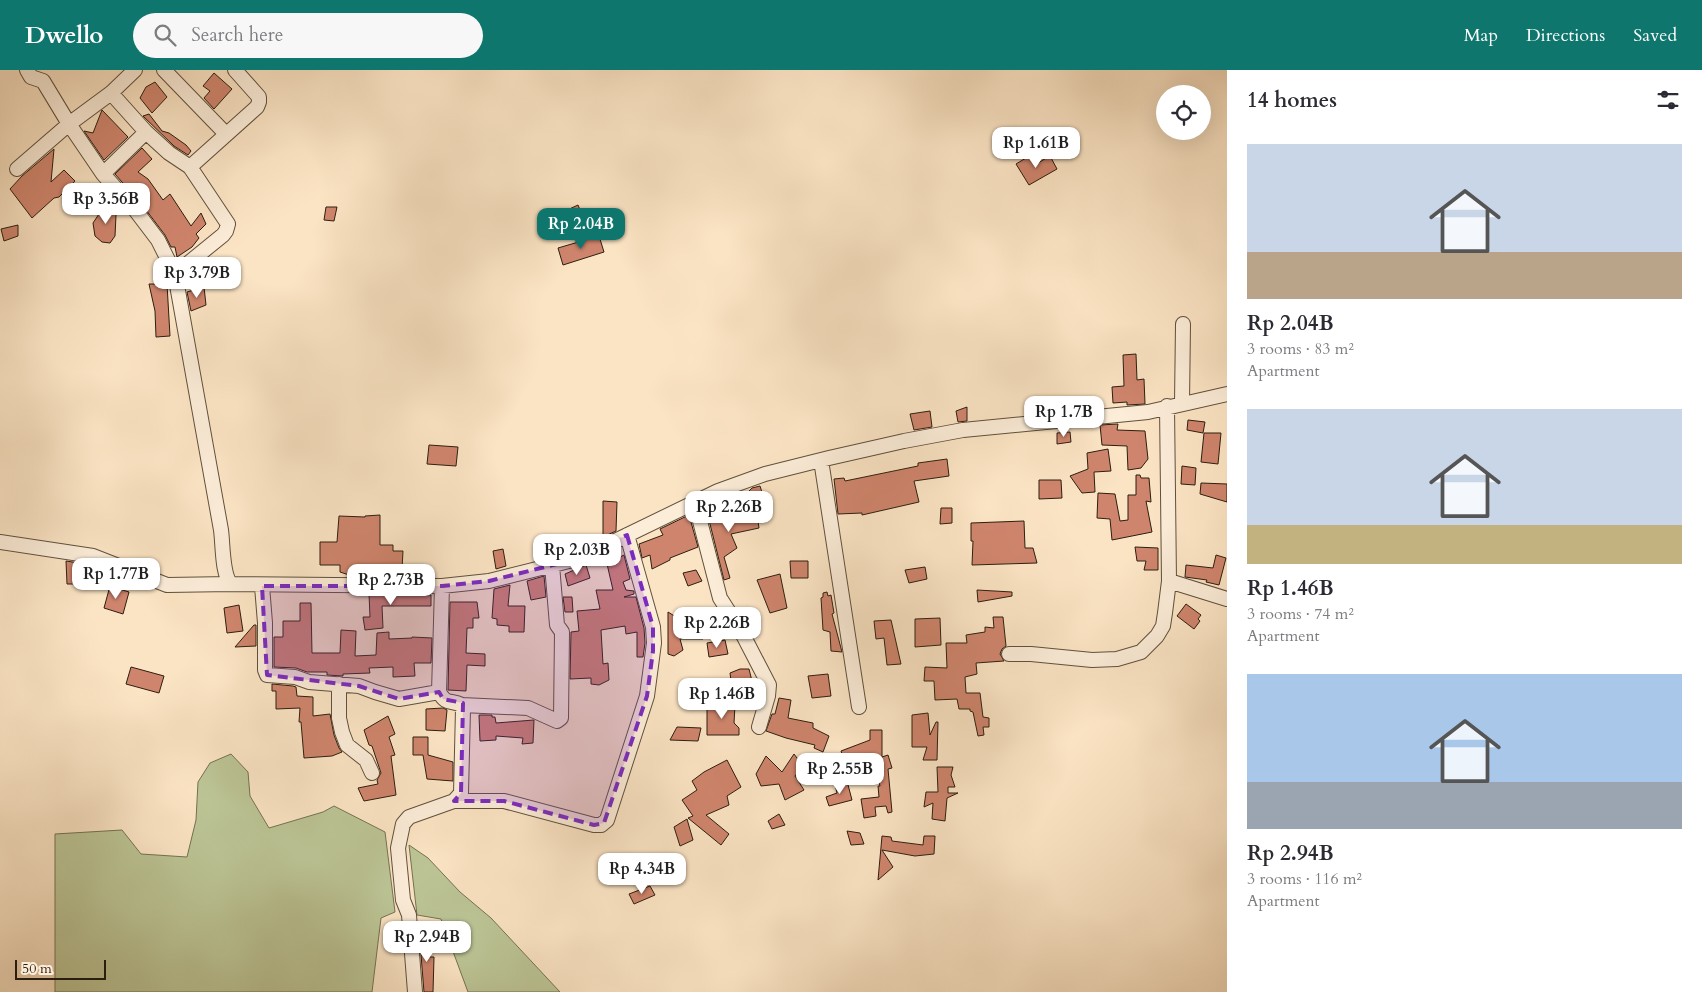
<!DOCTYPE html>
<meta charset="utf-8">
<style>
:root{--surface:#fff;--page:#f7f7f7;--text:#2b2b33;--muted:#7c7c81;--accent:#0f766e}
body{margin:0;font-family:Cardo,serif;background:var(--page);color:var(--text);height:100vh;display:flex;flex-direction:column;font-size:19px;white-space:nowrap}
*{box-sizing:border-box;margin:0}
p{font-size:16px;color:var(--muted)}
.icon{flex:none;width:28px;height:28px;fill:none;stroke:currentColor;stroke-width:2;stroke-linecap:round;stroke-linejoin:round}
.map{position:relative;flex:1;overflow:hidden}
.details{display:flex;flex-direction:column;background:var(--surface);width:475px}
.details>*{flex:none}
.fabs{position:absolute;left:1156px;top:15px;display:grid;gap:10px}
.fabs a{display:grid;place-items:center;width:55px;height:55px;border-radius:50%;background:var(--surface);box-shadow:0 5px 20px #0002;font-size:25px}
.scale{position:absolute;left:15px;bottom:12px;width:91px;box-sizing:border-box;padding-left:5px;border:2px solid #2c1e0f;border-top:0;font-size:14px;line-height:18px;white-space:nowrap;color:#2c1e0f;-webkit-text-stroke:4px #fcedd9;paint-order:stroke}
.price{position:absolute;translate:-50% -42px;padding:0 11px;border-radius:10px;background:#fff;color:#222;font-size:16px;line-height:32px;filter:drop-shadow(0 1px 2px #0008)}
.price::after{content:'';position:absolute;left:50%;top:30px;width:15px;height:11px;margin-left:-8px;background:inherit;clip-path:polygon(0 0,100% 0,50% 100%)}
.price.active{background:var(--accent);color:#fff}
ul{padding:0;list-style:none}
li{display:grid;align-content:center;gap:10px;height:265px;padding:0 20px}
li span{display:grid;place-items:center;height:155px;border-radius:0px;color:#555}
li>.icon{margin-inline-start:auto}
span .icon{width:90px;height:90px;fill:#fffc;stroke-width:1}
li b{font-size:21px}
h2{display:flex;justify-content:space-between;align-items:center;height:60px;padding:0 20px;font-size:21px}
header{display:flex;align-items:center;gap:30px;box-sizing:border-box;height:70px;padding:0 25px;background:var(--accent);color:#fff}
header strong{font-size:24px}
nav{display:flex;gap:28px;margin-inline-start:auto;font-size:18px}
.search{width:350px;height:45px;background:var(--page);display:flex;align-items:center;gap:12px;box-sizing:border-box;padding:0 18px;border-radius:28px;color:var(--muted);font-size:19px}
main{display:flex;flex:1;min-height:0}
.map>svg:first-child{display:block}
</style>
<header>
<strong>Dwello</strong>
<div class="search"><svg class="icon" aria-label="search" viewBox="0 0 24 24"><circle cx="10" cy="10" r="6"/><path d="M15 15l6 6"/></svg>Search here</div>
<nav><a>Map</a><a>Directions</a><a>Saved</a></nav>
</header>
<main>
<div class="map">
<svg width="1227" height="922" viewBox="0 0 1227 922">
<rect width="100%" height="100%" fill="#fbe4c4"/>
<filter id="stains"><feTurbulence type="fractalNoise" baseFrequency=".004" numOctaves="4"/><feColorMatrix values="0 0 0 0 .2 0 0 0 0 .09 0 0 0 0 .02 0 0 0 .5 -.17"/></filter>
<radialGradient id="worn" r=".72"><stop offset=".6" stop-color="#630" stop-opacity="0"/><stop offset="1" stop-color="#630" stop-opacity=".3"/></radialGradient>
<path fill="#bcc596" stroke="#747252" d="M231,684L248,702L250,726L269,758L323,742L334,736L385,762L395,842L381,848L372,922H55V764L122,760L141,784L187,787L196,750L198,712L210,693Z
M409,775L428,788L460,822L491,848L560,922H468L441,849L417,845Z"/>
<path fill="#cf856d" stroke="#2c1e0f" d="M214,3L232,19L214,39L204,28L210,21L203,16Z
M155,12L167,27L152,43L140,28L146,17Z
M102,40L128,67L104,90L84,61L93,63Z
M149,44L162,61L169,63L186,75L191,81L188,85L174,76L143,46Z
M142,78L152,89L138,102L148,109L163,130L170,124L191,156L201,143L206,154L196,164L199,168L192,177L177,187L175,177H171L165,165L143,136L115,104Z
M54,79L51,112L64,100L75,111L59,127L54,128L32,148L10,119L22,106Z
M1031,85L1036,94L1050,86L1057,99L1029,115L1016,94Z
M105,135L113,137V140L116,145L115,166L110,173L102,172L95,166L93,153Z
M578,135L583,147L567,153L563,142Z
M326,137H337L334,151L324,150Z
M18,155V166L4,171L1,159Z
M599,166L604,182L563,195L558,178Z
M149,214H167L170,266L156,267L155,241Z
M204,217L206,235L191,241L187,222Z
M1136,284L1137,310L1144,309L1145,334L1127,335V332L1113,333L1112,317L1124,316L1123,285Z
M967,337V351L958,352L956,341Z
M930,341L932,357L914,360L910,344Z
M1188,350L1205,352L1203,363L1187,360Z
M1118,354L1117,360L1145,361L1148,389L1141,398L1128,400L1127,376L1102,375L1100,355Z
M1070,362L1071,372L1057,374V363Z
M1204,363H1221L1218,394L1201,392Z
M429,375L458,377L456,396L427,394Z
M1108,379L1111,401L1094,402L1095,422L1082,423L1070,406L1088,399L1087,383Z
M947,389L949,406L914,411L919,432L862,445V443L838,444L834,409L844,408L845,411L918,396V393Z
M1182,396L1196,398L1195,415L1181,414Z
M1136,405H1140L1141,408H1149L1151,432L1146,431L1152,462L1112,470L1110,449L1097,448L1098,423L1115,424L1120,451L1128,450V425H1136Z
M1039,410H1061L1062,428L1039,429Z
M1201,413L1227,414V432L1200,424Z
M760,416L766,435L751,436L747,423L752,418Z
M603,431L617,432L616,461L603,467Z
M731,436L732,449L757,444L759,458L731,464L737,478L724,487L730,508L724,510L708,446L719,441V437Z
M941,438H952V453L940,454Z
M380,445V475H393V481H403L402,499H379V507H368V505H349L340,502V495H320V472H337L339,446L365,447V446Z
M689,445L698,477L670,488V490L652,499L650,485L642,488L639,474L663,465L660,459Z
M1024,451L1025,478H1033L1037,493L972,495L973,471H971V453Z
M1135,477L1158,478V500H1144L1146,491H1137Z
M503,479L506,496L496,499L493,481Z
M624,485L630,509L623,512L626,520L634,521V524L624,527H636L644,558L645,573L643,587H637V562L626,564L625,556L601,560L603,594L608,593L609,610L599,615L591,614V608L570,609L571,562L579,561L577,541L600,539L596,520H613L607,494Z
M1216,485L1226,488L1219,515L1206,512L1207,510L1185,507L1186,495L1213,498Z
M66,491L79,493L80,514H67Z
M790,491H808V508H791Z
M586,495L590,508L568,516L565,504Z
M925,497L927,509L909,513L905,500Z
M696,500L702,511L688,516L683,503Z
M780,504L787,538L770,543L757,510Z
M544,506L546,527L531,530L527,511Z
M510,515L508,536H525L524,562H509V556L497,555V549L492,548L494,519Z
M110,516L129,522L123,544L104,538Z
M977,520L1012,522V526L978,532Z
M827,522L828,526L831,525L834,543L832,544L842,582L831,581L830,562L823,560L821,528L823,527V523Z
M369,524L431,525V536H382L383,558L365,560L363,547H370Z
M563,527H572L573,542H565Z
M450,532H477L479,548H473V558H467L466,583L485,584V596L467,595L466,621L448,620Z
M300,533H311L312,583H340L341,560L356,561L355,586L376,585L377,563L389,562V569L412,568V567L432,568L431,593H414L415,606L393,607V597L369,598L370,603L343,604V606L327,605V602H307L296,598L274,597V567H283V551H300Z
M1186,534L1201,545L1198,549L1200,551L1194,559L1177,546Z
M239,535L243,561L227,563L224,538Z
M668,542L684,552L701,548L703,569H680L683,580L674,586L668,584Z
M993,547H1003L1006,576L1002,579L1000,584L1004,591L976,593L977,604L965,607L966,623H980L983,647L989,648V657H983L984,665L978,666L973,642L970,641V639H959L957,629L935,630L934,611H924L925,597L947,598L946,573H967L966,565L985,562V557L994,558Z
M940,548L941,575L915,577V549Z
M891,550L901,594L887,595L884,568L876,569L874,551Z
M254,555H256V576L235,577Z
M725,570L728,584L709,587L707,573Z
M131,597L164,606L159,623L126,614Z
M740,599H749L753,615L732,618L730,603Z
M828,604L831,626L812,628L808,606Z
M272,614L293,616L296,617L297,626L313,627V646L330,644L334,665L339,678L342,682L332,686L304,688L301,652H299L300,638L276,639V621H272Z
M779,628L791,630L788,648L813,653V658L829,666L823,682L814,678L815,675L786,668L766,661L772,644H775Z
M707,635H735L734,653L739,658V665H707Z
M443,638L447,640L445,661L426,660V639Z
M928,643L930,665L936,652H938L937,690H923L927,677H912V645Z
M479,645H492V647H495L496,653L534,650L533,673L522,674L523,668L496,666V670L480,671Z
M388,646L395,664L389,667L395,685L391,686L396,725L364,731L358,718L378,714L377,710L381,703L372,676L369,675L364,660Z
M677,657L701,658L698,671L670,670Z
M870,660H882V687L888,685L892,698L888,699L892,742L888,743L886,736L875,737L876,746L864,748L861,729L879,727L878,716H880L872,688L847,698L841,681L870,670Z
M413,667H428V685L453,692V711L427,709L423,685H413Z
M794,684L803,696L795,706L804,720L785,730L779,714L761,716L756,704L766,686L782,702Z
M727,690L741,717L727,726L729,735L706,745L729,764L721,775L688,748L693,746L682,730L697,720L692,711L704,702Z
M937,697H953L951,705L955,717H948V723H958L947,728L945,751L932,749L933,733L924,737L926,722H938Z
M847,711L852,730L829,736L826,727L837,723L835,715Z
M779,744L785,755L772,759L768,751Z
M687,749L693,770L680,776L674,757Z
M847,761L860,763L864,774L851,775Z
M882,766L891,767L892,771L923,775L924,766H935L934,784L915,786L882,780L893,797L878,810Z
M650,816L655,825L634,834L629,824Z
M426,859L429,887H434L433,922H424L419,860Z"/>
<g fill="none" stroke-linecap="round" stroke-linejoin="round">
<g stroke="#60503c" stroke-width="16">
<path id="street" d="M27,0L31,7L43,11L69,54L103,104L136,141L158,170L175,204L221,460C223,474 222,505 231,514L442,516L489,511L569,491L615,471L718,421L765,404L829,388L904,371L963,360L1148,342L1227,324
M164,0L226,64
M111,23L146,62L169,83L190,97L228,154L226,161L223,165L175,204
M190,97L257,37L259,32V27L235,0
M17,99L69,54L111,23L135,0
M103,104L146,62
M1182,333L1183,254
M821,390L859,637
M695,432L720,528L741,561L769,615L768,626L759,657
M0,472L93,486L167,515L231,514
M1169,511L1227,529
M262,516L265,553V600L267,605L295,607L309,612L359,616L375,622L399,629L439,622
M442,516L439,622C447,636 450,629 462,635L463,639L461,723L454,731
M1009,584H1031L1092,590L1117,589L1141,582L1157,566L1163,556L1165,543L1169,511L1167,336
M339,614V648L342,662L347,675L366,690L372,703
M462,635L528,638L557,651L561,648L562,562L557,555L552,495
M415,922L409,845L403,830L398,778L403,754L409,747L454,731H504L594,755H601L607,750L647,626L654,573L653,557L627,465"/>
</g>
<use href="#street" stroke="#fcedd9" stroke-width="14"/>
</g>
<path fill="#7b2cbf" fill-opacity="0.2" stroke="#7b2cbf" stroke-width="4" stroke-dasharray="10 6" stroke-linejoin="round" d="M627,465L653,557V581L647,626L604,753L594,755L504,731H454L461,723L463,633L443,629L439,622L399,629L359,616L267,605L262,516H442L489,511L569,491Z"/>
<rect width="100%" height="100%" filter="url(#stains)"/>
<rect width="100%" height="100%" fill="url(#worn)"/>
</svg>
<div class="fabs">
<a><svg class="icon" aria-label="locate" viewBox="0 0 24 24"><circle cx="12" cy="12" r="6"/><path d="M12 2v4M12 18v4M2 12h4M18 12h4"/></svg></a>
</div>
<div class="scale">50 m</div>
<b class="price" style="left:1036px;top:99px">Rp 1.61B</b>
<b class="price" style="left:106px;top:155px">Rp 3.56B</b>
<b class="price active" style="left:581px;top:180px">Rp 2.04B</b>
<b class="price" style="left:197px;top:229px">Rp 3.79B</b>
<b class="price" style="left:1064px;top:368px">Rp 1.7B</b>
<b class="price" style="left:729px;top:463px">Rp 2.26B</b>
<b class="price" style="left:577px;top:506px">Rp 2.03B</b>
<b class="price" style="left:116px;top:530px">Rp 1.77B</b>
<b class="price" style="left:391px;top:536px">Rp 2.73B</b>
<b class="price" style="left:717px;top:579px">Rp 2.26B</b>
<b class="price" style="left:722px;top:650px">Rp 1.46B</b>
<b class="price" style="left:840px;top:725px">Rp 2.55B</b>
<b class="price" style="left:642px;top:825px">Rp 4.34B</b>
<b class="price" style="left:427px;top:893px">Rp 2.94B</b>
</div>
<section class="details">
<h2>14 homes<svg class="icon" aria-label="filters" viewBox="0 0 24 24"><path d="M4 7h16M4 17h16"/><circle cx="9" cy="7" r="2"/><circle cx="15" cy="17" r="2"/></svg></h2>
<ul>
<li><span style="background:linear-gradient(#c9d6e8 70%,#b9a48a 0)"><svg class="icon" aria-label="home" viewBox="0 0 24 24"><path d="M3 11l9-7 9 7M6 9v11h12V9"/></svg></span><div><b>Rp 2.04B</b><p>3 rooms · 83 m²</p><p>Apartment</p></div></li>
<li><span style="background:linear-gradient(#c9d6e8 75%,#c2b280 0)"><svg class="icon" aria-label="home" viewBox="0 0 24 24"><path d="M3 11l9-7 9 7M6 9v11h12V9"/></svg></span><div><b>Rp 1.46B</b><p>3 rooms · 74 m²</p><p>Apartment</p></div></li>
<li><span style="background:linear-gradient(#a9c7e8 70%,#9aa5b1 0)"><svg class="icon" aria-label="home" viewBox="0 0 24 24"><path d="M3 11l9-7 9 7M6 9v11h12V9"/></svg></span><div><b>Rp 2.94B</b><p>3 rooms · 116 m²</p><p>Apartment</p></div></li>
</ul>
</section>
</main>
